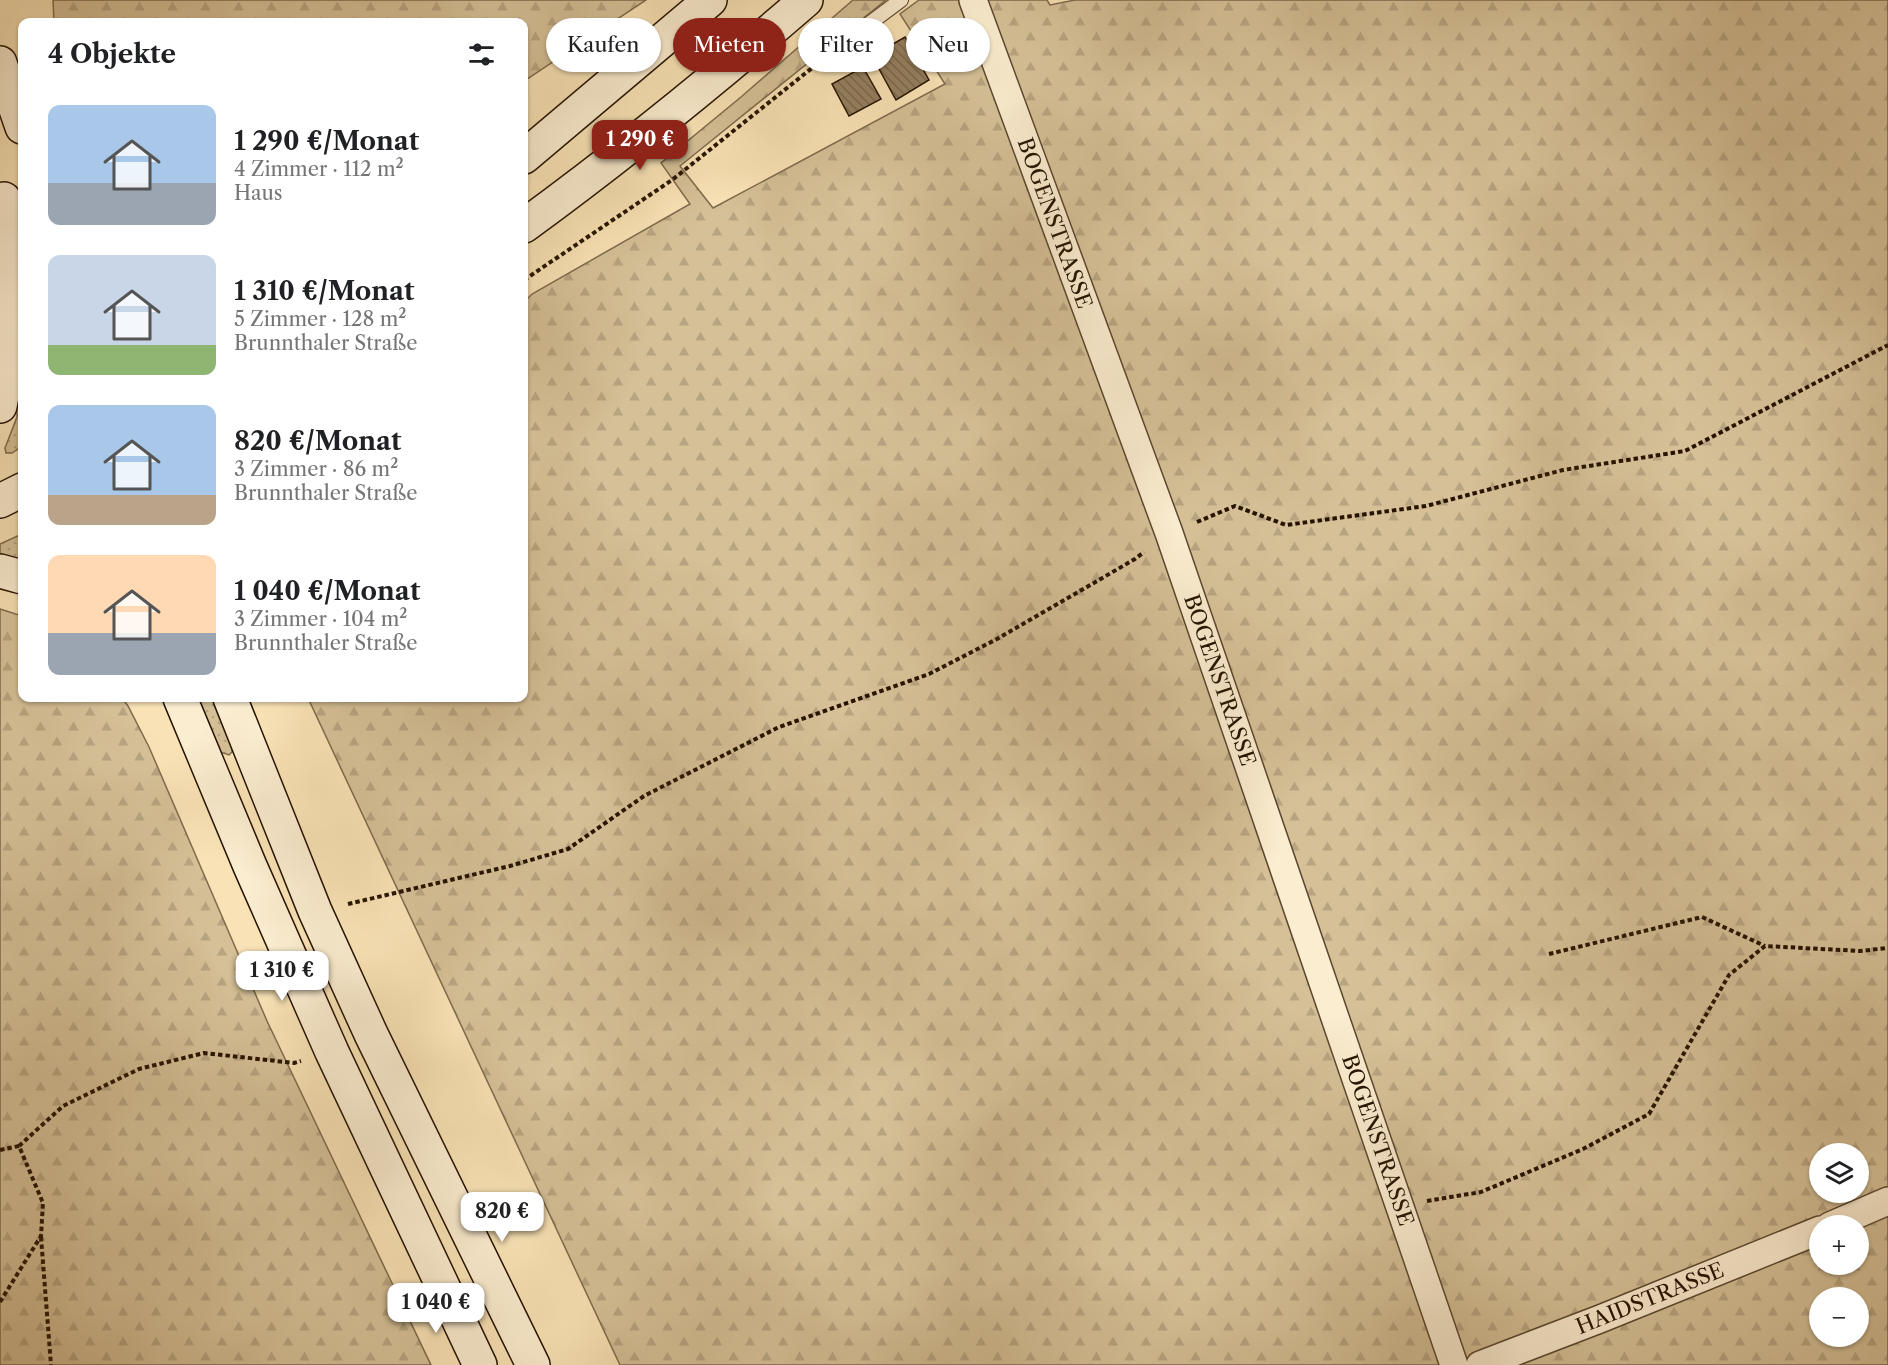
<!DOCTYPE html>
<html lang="de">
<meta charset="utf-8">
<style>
:root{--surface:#fff;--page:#f2f2f2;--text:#202124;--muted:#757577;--accent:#8f2418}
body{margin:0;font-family:"Libre Caslon Text",serif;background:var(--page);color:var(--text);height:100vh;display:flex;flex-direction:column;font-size:22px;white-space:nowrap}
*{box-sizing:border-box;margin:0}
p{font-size:20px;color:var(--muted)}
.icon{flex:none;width:33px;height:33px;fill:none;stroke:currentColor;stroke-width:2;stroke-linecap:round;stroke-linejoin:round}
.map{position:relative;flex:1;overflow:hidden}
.side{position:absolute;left:18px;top:18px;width:510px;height:684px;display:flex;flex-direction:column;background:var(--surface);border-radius:12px;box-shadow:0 2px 4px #0004}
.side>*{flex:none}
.top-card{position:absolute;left:546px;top:18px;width:570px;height:54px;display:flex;gap:12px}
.fabs{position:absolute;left:1809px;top:1143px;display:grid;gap:12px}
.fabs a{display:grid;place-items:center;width:60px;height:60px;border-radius:50%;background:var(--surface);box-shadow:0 2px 4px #0004;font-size:30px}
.price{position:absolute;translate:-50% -51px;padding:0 14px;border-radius:12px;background:#fff;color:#222;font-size:20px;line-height:39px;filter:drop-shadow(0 2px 3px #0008)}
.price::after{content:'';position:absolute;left:50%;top:36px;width:18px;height:14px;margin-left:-9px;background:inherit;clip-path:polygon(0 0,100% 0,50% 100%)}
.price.active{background:var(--accent);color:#fff}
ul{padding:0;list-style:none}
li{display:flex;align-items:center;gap:18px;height:150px;padding:0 30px}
li span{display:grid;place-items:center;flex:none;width:168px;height:120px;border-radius:12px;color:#555}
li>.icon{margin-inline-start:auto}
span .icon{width:72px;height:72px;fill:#fffc;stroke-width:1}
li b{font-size:26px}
h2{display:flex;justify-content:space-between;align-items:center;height:72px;padding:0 30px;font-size:26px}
.chip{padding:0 21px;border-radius:27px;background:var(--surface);box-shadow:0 2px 4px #0004;font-size:21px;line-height:54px}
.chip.active{background:var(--accent);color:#fff}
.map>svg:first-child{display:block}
</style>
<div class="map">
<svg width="1888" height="1365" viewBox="0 0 1888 1365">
<defs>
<pattern id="grass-dots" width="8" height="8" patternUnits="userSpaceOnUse" patternTransform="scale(1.5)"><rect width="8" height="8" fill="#d5c097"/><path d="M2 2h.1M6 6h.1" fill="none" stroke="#b7a480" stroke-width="1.8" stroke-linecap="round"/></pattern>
<pattern id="forest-firs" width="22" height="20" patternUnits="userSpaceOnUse" patternTransform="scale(1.5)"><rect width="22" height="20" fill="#d5c097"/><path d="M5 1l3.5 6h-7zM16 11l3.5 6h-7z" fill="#b7a480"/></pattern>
<pattern id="building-back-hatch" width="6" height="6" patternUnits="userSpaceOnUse" patternTransform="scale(1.5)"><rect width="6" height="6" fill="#947f5f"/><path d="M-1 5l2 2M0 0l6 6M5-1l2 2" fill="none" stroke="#79674c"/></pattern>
</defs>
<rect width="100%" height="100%" fill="#f9e3b6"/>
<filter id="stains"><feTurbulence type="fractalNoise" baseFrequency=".00333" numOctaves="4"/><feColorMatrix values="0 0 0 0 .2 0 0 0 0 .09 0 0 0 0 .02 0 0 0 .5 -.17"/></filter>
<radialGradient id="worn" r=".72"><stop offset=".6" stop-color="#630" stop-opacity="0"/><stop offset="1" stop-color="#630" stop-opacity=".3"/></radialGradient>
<path fill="url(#grass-dots)" stroke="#7e6a4c" stroke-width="1.5" d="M17,403L21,406L22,409V446L12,453H6L5,448L17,417Z
M22,534V565L0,561V544Z
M198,698H213L232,746V752L229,755L220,752Z"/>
<path fill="url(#forest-firs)" stroke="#7e6a4c" stroke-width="1.5" fill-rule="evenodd" d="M53,0H646L524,81V22H54Z
M853,0H886L680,166L713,208L945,84L900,14L919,0H1047L1050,5L1075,0H1888V1365H620L308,698H524V302L532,294L690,204L661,163L741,97ZM1820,1154H1858V1192H1820ZM1820,1226H1858V1264H1820ZM1820,1298H1858V1336H1820Z
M0,609L22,616V698H122L128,706L149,747L267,1021L431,1365H0Z"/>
<path fill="url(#building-back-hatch)" stroke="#261301" stroke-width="1.5" d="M905,37L929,80L896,100L872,56Z
M863,67L881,99L849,116L832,84Z"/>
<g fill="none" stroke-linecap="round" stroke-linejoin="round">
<g stroke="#5b472e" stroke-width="16">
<path id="lane" d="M834,50L901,0"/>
</g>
<g stroke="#5b472e" stroke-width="30">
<path id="street" d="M973,0L1169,533L1454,1365
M1830,1226L1888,1201
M1480,1365L1600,1319L1820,1230"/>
</g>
<g stroke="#261301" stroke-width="36">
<path id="secondary" d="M0,63L22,127
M524,157L710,0
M524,226C621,155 715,79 806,0
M0,406L3,391L8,318L4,199
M0,501L22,490
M0,571L22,577
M180,698L250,866L332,1052L480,1365
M230,698L315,911L371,1034L533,1365"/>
</g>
<path stroke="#261301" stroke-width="4" stroke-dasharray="4.5 3" stroke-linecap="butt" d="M524,280L672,180L817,64
M1197,522L1235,506L1286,525L1426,506L1563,470L1685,451L1888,345
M348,904L510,866L568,849L644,796L779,727L929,674L997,639L1135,559L1144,552
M1549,954L1702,917L1765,946
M19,1146L63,1106L139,1069L204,1053L294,1063L301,1061
M0,1150L19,1146L43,1203L41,1236L0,1302
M1427,1201L1481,1192L1583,1149L1649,1114L1729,975L1765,946L1860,951L1888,948
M41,1237L51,1365"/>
<use href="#lane" stroke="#fbedd0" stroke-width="14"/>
<use href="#street" stroke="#fbedd0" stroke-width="27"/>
<use href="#secondary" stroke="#fbedd0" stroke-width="33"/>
</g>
<g text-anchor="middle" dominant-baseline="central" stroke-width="4.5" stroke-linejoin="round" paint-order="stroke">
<g font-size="21" fill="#261301" stroke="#fbedd0">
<text transform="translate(1055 223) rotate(70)">BOGENSTRASSE</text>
<text transform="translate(1220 680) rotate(71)">BOGENSTRASSE</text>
<text transform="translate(1378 1140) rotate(71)">BOGENSTRASSE</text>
<text transform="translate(1650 1298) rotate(-22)">HAIDSTRASSE</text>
</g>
</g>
<rect width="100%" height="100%" filter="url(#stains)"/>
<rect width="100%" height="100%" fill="url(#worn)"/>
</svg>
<div class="fabs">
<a><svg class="icon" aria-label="layers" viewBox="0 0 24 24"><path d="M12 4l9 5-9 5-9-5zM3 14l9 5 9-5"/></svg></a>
<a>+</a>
<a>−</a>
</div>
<b class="price active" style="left:640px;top:171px">1 290 €</b>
<b class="price" style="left:282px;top:1002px">1 310 €</b>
<b class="price" style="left:502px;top:1243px">820 €</b>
<b class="price" style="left:436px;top:1334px">1 040 €</b>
<div class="top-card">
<a class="chip">Kaufen</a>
<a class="chip active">Mieten</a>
<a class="chip">Filter</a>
<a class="chip">Neu</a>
</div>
<section class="side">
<h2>4 Objekte<svg class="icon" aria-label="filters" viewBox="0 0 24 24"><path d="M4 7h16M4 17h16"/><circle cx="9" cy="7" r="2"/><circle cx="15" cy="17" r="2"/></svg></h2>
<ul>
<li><span style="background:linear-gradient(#a9c7e8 65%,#9aa5b1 0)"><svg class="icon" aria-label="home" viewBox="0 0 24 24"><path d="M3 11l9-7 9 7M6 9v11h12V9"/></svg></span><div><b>1 290 €/Monat</b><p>4 Zimmer · 112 m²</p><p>Haus</p></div></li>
<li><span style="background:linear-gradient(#c9d6e8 75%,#8fb573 0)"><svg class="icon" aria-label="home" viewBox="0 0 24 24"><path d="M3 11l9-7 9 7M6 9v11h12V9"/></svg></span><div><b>1 310 €/Monat</b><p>5 Zimmer · 128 m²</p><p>Brunnthaler Straße</p></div></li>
<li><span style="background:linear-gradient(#a9c7e8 75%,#b9a48a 0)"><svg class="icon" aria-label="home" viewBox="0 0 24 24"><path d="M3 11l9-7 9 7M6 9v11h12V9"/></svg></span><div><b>820 €/Monat</b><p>3 Zimmer · 86 m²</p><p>Brunnthaler Straße</p></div></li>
<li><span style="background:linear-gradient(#ffd9b3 65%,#9aa5b1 0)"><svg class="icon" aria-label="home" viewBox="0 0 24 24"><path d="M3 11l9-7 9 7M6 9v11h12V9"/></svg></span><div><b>1 040 €/Monat</b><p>3 Zimmer · 104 m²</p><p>Brunnthaler Straße</p></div></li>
</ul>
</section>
</div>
